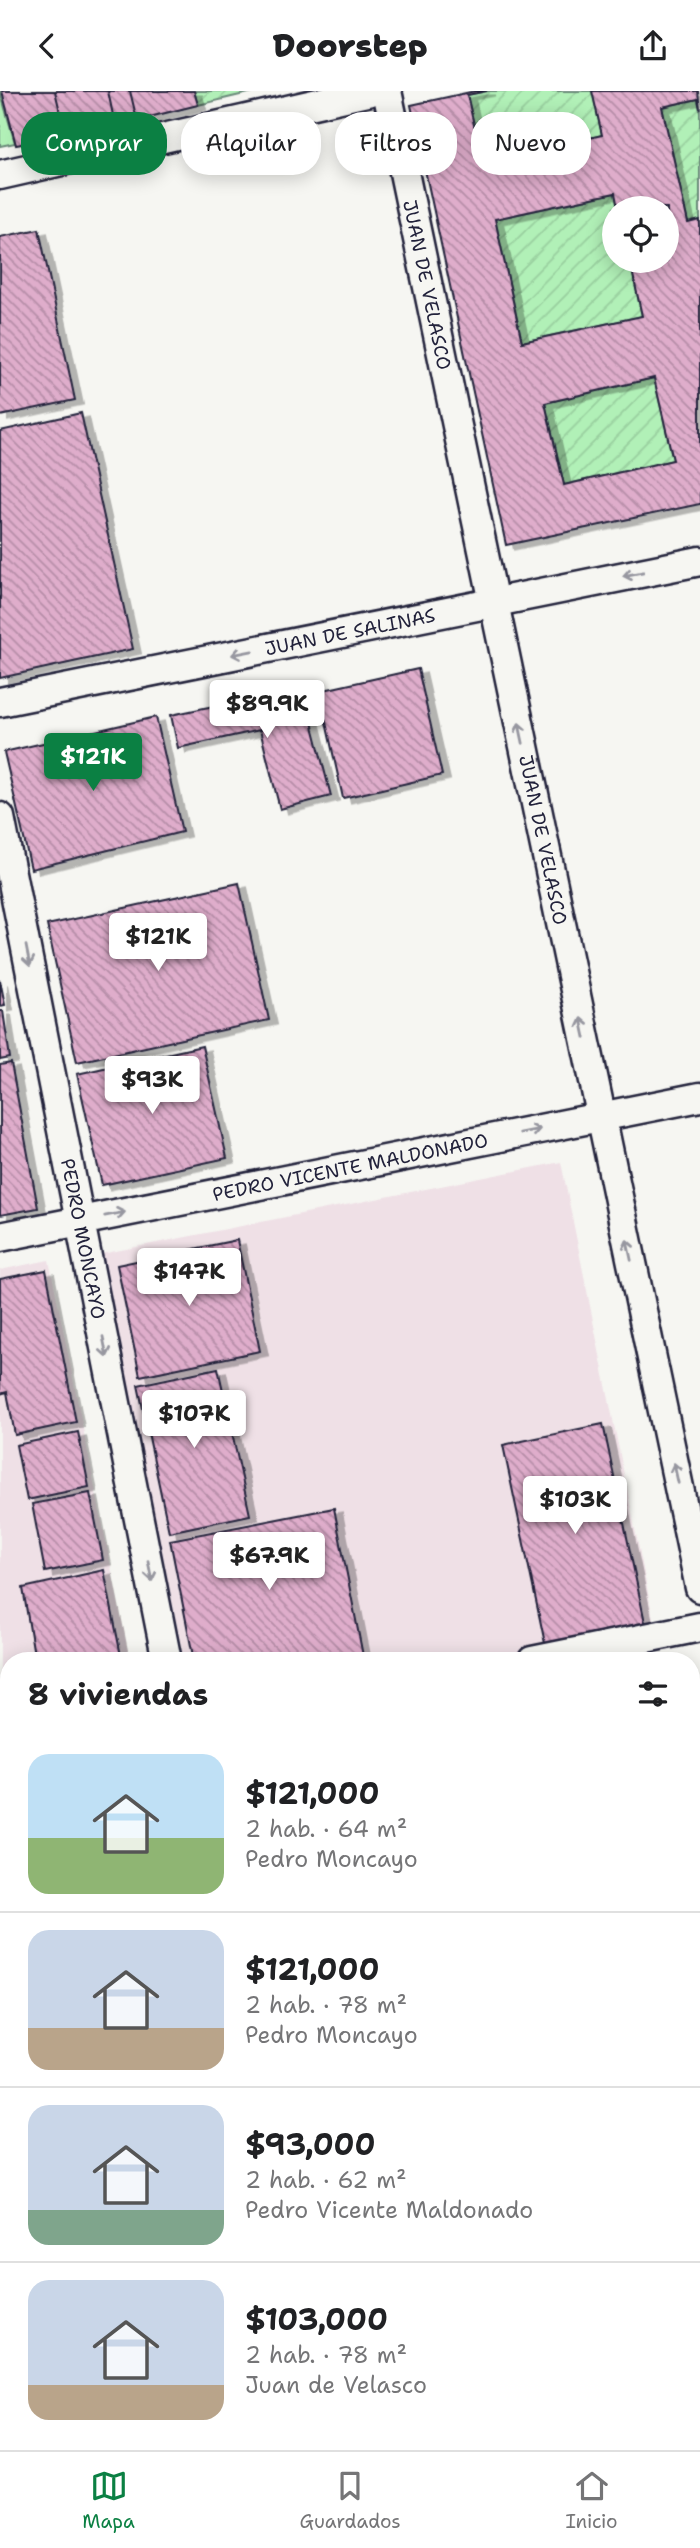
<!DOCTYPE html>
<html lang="es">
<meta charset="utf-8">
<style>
:root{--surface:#fff;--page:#f6f6f6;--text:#202124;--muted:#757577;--line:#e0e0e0;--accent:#0b8043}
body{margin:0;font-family:"Shantell Sans",sans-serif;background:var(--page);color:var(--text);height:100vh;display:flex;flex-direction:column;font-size:26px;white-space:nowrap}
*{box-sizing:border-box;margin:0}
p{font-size:23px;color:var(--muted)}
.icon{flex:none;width:38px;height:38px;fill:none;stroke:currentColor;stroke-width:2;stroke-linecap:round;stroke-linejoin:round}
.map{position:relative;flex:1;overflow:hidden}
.side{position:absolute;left:0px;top:1561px;width:700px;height:798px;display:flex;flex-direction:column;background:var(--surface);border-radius:28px 28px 0 0;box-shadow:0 4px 18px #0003}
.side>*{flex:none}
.top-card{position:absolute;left:21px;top:21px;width:658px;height:63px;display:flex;gap:14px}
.controls{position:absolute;left:602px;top:105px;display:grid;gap:14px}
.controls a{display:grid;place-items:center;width:77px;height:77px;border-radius:50%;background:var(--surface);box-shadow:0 4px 18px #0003;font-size:35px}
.price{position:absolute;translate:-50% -60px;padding:0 16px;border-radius:7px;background:#fff;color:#222;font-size:23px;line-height:46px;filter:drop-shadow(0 2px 4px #0008)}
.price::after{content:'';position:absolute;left:50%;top:42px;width:21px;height:16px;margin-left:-10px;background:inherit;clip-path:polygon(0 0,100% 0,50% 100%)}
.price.current{background:var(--accent);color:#fff}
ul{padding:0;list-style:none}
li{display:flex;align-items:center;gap:21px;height:175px;padding:0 28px}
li+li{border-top:2px solid var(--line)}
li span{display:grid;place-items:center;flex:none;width:196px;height:140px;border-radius:21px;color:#555}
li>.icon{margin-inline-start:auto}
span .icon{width:84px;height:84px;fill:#fffc;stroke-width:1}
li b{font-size:30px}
h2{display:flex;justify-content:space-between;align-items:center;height:84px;padding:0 28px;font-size:30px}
.pill{padding:0 24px;border-radius:28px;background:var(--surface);box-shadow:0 4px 18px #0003;font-size:24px;line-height:63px}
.pill.current{background:var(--accent);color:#fff}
header{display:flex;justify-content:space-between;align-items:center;height:91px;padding:0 28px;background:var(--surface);font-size:32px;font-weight:800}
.dock{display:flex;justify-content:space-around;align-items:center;height:98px;border-top:2px solid var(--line);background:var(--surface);font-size:19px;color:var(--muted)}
.dock a{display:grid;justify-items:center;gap:4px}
.dock .current{color:var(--accent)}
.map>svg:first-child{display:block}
</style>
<header><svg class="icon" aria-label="back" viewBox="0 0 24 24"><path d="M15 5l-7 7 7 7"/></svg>Doorstep<svg class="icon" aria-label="share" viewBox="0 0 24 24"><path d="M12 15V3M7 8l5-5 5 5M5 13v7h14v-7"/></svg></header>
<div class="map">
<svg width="700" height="2359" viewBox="0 0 700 2359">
<defs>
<pattern id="garden-furrows" width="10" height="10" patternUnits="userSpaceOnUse" patternTransform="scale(1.75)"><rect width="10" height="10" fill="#b1f0b7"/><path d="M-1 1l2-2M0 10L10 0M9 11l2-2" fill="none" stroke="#98ce9e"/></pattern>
<pattern id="building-back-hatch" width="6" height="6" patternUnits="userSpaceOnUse" patternTransform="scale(1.75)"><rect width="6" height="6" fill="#dfadcb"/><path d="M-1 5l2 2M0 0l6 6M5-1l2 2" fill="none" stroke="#b48ca6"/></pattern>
<filter id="shadow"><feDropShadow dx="8" dy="4.5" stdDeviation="0" flood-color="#0004"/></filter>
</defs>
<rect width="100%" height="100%" fill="#f6f6f2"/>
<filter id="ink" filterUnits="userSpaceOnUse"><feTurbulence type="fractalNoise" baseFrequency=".0143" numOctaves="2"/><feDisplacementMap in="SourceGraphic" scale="14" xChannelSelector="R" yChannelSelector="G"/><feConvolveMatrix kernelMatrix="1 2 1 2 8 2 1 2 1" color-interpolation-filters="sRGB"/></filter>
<g filter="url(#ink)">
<path fill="#efe0e6" d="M561,1071L655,1537L494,1570H184L101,1163Z
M49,1169L130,1570H9V1657L0,1658V1179Z
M9,1702V2211L0,2212V1704Z
M691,1733L700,1775V2083L691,2084Z
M700,2114V2359H369L367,2350H691V2115Z"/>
<path fill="#b1f0b7" stroke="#6a8979" stroke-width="2" d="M0,0L15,52L0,55Z
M9,2247V2350H305L307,2359H7L0,2322V2249Z"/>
<path fill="url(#garden-furrows)" stroke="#6a8979" stroke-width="2" d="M194,0H257L198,14Z
M487,0H592L602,44L483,72L467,4Z
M698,8L700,18V129L688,132L662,16Z
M615,102L618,117H614V170H630L642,225L522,251L495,128Z
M654,287L673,369L564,394L545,312Z"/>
<path fill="url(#building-back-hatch)" stroke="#22223b" stroke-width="2" fill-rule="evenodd" filter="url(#shadow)" d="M2,0H55L66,45L16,54Z
M55,0H108L115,34L66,45Z
M108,0H130L137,29L115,34Z
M130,0H194L198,14L137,29Z
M475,0H487L467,4L483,72L602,44L592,0H698L700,18L698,8L662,16L688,132L700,129V413L506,454L411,14ZM615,102L618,117H667V170H630L642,225L522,251L495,128ZM654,287L673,369L564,394L545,312Z
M39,138L75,309L0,325V146Z
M81,322L133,558L0,587V340Z
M418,578L442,684L343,707L319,600Z
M303,596L331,705L280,718L260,639L178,657L171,624Z
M156,626L182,741L31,778L4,661Z
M239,792L269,929L77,971L47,834Z
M0,889L5,914L0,915Z
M0,920H3L10,967L0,969Z
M202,955L227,1067L102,1094L77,983Z
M11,972L38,1117L0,1124V974Z
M237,1149L260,1260L140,1285L117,1174Z
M46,1179L76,1331L15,1344L7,1301L0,1303V1188Z
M218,1277L250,1424L169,1441L138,1294Z
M603,1333L646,1536L546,1557L503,1354Z
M78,1341L89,1396L27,1409L16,1354Z
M90,1402L103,1469L45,1481L32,1413Z
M334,1417L364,1570H194L170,1449Z
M104,1479L122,1570H35L23,1497Z
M9,1601V1655L0,1657V1603Z
M700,1907V2067L691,2068V1909Z
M9,2062V2212L0,2214V2064Z
M700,2114V2177L691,2131V2115Z
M691,2233L700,2280V2359H369L367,2350H691Z
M9,2247V2350H54L56,2359H7L0,2322V2249Z
M0,2322L7,2359H0Z"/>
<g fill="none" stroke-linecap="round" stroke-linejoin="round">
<g stroke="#22223b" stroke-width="19">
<path id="lane" d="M0,1902L9,1900"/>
</g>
<g stroke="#22223b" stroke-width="33">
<g id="street">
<path id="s1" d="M387,0L700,1497"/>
<path d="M0,84L371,0"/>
<path id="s2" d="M0,611L700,470"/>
<path id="s3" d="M0,726L167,1570"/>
<path id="s4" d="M0,1146L700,1006"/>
<path d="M532,1570L700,1536"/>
<path d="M0,1675L9,1673"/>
<path d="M323,2350L324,2359"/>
</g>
</g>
<g stroke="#22223b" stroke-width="44">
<path id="secondary" d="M691,2084L700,2083
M0,2223L9,2221"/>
</g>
<use href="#lane" stroke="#f6f6f2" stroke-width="14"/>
<use href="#street" stroke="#f6f6f2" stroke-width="28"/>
<use href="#secondary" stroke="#f6f6f2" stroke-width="38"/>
</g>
<defs><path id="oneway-shaft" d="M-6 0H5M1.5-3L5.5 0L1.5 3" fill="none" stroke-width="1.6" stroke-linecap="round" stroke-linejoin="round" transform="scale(1.75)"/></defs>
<g stroke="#9797a0">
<use href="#oneway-shaft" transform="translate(633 483) rotate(169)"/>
<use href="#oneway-shaft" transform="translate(242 562) rotate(169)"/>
<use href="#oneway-shaft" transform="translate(521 642) rotate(-102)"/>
<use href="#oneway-shaft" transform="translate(28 865) rotate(79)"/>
<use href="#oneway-shaft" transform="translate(583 937) rotate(-102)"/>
<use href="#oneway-shaft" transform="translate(530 1040) rotate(-11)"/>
<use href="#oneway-shaft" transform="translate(115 1123) rotate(-11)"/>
<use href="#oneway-shaft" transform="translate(629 1159) rotate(-102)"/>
<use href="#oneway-shaft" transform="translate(105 1256) rotate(79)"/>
<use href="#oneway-shaft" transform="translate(676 1382) rotate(-102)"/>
<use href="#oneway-shaft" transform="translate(150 1480) rotate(79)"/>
</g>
</g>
<g text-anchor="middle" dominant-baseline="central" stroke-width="5" stroke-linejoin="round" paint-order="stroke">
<g font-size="19" fill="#22223b" stroke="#f6f6f2">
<text stroke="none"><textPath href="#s1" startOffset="198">JUAN DE VELASCO</textPath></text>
<text stroke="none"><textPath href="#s2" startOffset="357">JUAN DE SALINAS</textPath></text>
<text stroke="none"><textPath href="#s1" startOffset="765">JUAN DE VELASCO</textPath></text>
<text stroke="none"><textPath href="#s4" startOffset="357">PEDRO VICENTE MALDONADO</textPath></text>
<text stroke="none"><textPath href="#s3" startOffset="430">PEDRO MONCAYO</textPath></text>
</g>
</g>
</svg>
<div class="controls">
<a><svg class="icon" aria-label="locate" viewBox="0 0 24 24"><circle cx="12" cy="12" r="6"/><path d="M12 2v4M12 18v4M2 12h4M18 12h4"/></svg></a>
</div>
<b class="price" style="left:267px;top:649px">$89.9K</b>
<b class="price current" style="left:93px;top:702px">$121K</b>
<b class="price" style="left:158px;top:882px">$121K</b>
<b class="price" style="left:152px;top:1025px">$93K</b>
<b class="price" style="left:189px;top:1217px">$147K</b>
<b class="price" style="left:194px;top:1359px">$107K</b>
<b class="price" style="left:575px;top:1445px">$103K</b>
<b class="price" style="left:269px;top:1501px">$67.9K</b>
<div class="top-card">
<a class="pill current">Comprar</a>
<a class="pill">Alquilar</a>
<a class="pill">Filtros</a>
<a class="pill">Nuevo</a>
</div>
<section class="side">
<h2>8 viviendas<svg class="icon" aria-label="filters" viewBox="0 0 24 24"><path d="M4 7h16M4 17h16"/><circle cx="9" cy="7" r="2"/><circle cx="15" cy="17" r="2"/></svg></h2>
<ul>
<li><span style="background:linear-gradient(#bfe0f5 60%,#8fb573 0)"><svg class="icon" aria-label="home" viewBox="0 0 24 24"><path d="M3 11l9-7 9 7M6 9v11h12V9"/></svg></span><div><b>$121,000</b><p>2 hab. · 64 m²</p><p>Pedro Moncayo</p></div></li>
<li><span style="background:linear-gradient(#c9d6e8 70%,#b9a48a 0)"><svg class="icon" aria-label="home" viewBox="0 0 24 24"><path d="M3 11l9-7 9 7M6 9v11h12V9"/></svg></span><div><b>$121,000</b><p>2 hab. · 78 m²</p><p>Pedro Moncayo</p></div></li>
<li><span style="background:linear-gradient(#c9d6e8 75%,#7fa58c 0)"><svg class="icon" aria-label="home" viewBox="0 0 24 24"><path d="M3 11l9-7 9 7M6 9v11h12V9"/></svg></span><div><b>$93,000</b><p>2 hab. · 62 m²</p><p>Pedro Vicente Maldonado</p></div></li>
<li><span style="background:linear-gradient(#c9d6e8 75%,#b9a48a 0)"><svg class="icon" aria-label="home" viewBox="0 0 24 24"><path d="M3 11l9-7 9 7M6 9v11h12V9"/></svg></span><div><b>$103,000</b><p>2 hab. · 78 m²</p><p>Juan de Velasco</p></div></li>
</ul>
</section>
</div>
<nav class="dock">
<a class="current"><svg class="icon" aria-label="map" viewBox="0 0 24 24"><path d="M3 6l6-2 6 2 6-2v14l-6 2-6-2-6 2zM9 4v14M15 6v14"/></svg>Mapa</a>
<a><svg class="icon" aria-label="saved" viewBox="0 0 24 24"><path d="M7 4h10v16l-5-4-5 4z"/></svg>Guardados</a>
<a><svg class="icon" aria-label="home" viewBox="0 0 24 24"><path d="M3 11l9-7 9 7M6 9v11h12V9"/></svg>Inicio</a>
</nav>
